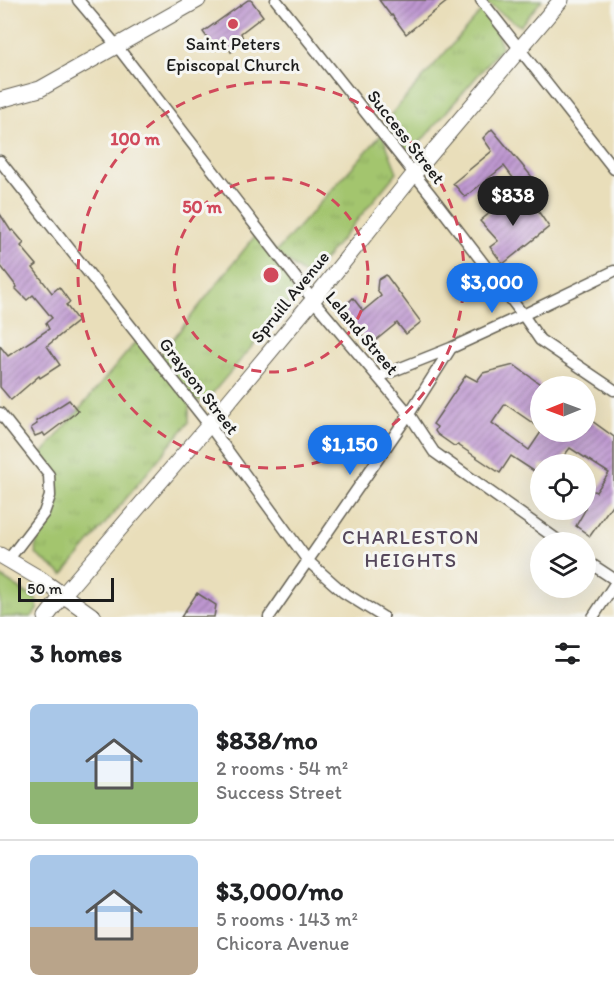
<!DOCTYPE html>
<meta charset="utf-8">
<style>
:root{--surface:#fff;--page:#f2f2f2;--text:#202124;--muted:#757577;--line:#e0e0e0;--accent:#1a73e8}
body{margin:0;font-family:Itim,sans-serif;background:var(--page);color:var(--text);height:100vh;display:flex;flex-direction:column;font-size:22px;white-space:nowrap}
*{box-sizing:border-box;margin:0}
p{font-size:20px;color:var(--muted)}
.icon{flex:none;width:33px;height:33px;fill:none;stroke:currentColor;stroke-width:2;stroke-linecap:round;stroke-linejoin:round}
.map{position:relative;height:617px;overflow:hidden}
.side{display:flex;flex-direction:column;background:var(--surface);flex:1}
.side>*{flex:none}
.needle{width:39px;rotate:269deg}
.buttons{position:absolute;left:530px;top:376px;display:grid;gap:12px}
.buttons a{display:grid;place-items:center;width:66px;height:66px;border-radius:50%;background:var(--surface);box-shadow:0 6px 24px #0002;font-size:30px}
.scale{position:absolute;left:18px;bottom:15px;width:96px;box-sizing:border-box;padding-left:6px;border:3px solid #1c1c1c;border-top:0;font-size:16px;line-height:21px;white-space:nowrap;color:#1c1c1c;-webkit-text-stroke:4px #f6f6f2;paint-order:stroke}
.price{position:absolute;translate:-50% -51px;padding:0 14px;border-radius:21px;background:var(--accent);color:#fff;font-size:20px;line-height:39px;filter:drop-shadow(0 2px 3px #0008)}
.price::after{content:'';position:absolute;left:50%;top:36px;width:18px;height:14px;margin-left:-9px;background:inherit;clip-path:polygon(0 0,100% 0,50% 100%)}
.price.current{background:#222;color:#fff}
ul{padding:0;list-style:none}
li{display:flex;align-items:center;gap:18px;height:150px;padding:0 30px}
li+li{border-top:2px solid var(--line)}
li span{display:grid;place-items:center;flex:none;width:168px;height:120px;border-radius:9px;color:#555}
li>.icon{margin-inline-start:auto}
span .icon{width:72px;height:72px;fill:#fffc;stroke-width:1}
li b{font-size:26px}
h2{display:flex;justify-content:space-between;align-items:center;height:72px;padding:0 30px;font-size:26px}
.map>svg:first-child{display:block}
</style>
<div class="map">
<svg width="614" height="617" viewBox="0 0 614 617">
<defs>
<pattern id="grass-tufts" width="24" height="20" patternUnits="userSpaceOnUse" patternTransform="scale(1.5)"><rect width="24" height="20" fill="#a3c56e"/><path d="M3 7l-1-3M5 7V3M7 7l1-3M15 17l-1-3M17 17v-4M19 17l1-3" fill="none" stroke="#8ca95f"/></pattern>
<pattern id="building-hatch" width="6" height="6" patternUnits="userSpaceOnUse" patternTransform="scale(1.5)"><rect width="6" height="6" fill="#be97d0"/><path d="M-1 1l2-2M0 6l6-6M5 7l2-2" fill="none" stroke="#9a7aa8"/></pattern>
</defs>
<rect width="100%" height="100%" fill="#f6f6f2"/>
<filter id="ink" filterUnits="userSpaceOnUse"><feTurbulence type="fractalNoise" baseFrequency=".0167" numOctaves="2"/><feDisplacementMap in="SourceGraphic" scale="12" xChannelSelector="R" yChannelSelector="G"/><feConvolveMatrix kernelMatrix="1 2 1 2 8 2 1 2 1" color-interpolation-filters="sRGB"/></filter>
<filter id="wash" filterUnits="userSpaceOnUse"><feTurbulence type="fractalNoise" baseFrequency=".008" numOctaves="4" result="noise"/><feDisplacementMap in="SourceGraphic" scale="24" xChannelSelector="R" yChannelSelector="G"/><feGaussianBlur stdDeviation="1.35" result="paint"/><feColorMatrix in="noise" values="0 0 0 0 0 0 0 0 0 0 0 0 0 0 0 0 0 1.4 0 .05"/><feComposite in="paint" operator="in"/></filter>
<g filter="url(#wash)">
<rect width="100%" height="100%" fill="#e9deba"/>
<path fill="url(#grass-tufts)" stroke="#607045" stroke-width="1.5" d="M482,0H542L520,26Z
M486,6L502,47L412,152L378,129Z
M382,134L397,172L309,278L278,254L293,275V298L205,402L189,399V422L63,575C59,571 39,557 37,555C30,543 47,531 51,521C57,507 60,489 55,475C52,468 45,461 41,455L140,337L157,359L259,231L276,252Z
M0,576L37,600V610L31,617H0Z"/>
<g id="blocks">
<path fill="url(#building-hatch)" d="M248,0H251L263,16L241,33L244,42L231,52L226,43L216,50L203,32Z
M379,0H449L406,34L392,15L391,16Z
M492,129L532,177L520,187L504,166L465,197L453,183L492,151L483,138Z
M514,193L531,213L536,208L549,227L503,264L490,247L498,241L480,221Z
M0,214L11,231L13,230L24,243L21,246L37,265L33,268L52,293L59,287L70,302L66,305L78,321L47,346L60,365L40,378L39,376L11,400L0,387V346L8,356L49,329L46,323L52,318L33,295L27,300L15,288L17,287L0,265Z
M386,275L421,322L406,334L397,323L370,345L342,309L353,298L363,311L381,296L377,289L378,280Z
M514,365L540,384V428L505,404L492,423L529,450L541,432H585V416L614,437V502L590,536L576,526L585,510V487L596,492L609,473L570,448L557,465H540V475L511,456L500,473L458,445L454,446L437,434L435,431L437,427L433,424L466,375L477,381L483,373Z
M69,400L78,411L45,436L43,433L35,436L31,428L37,424L36,421Z
M197,593L216,605L214,617H181Z"/>
</g>
</g>
<g filter="url(#ink)">
<use href="#blocks" fill-opacity="0" stroke="#646053" stroke-width="1.5"/>
<g fill="none" stroke-linecap="round" stroke-linejoin="round">
<g stroke="#646053" stroke-width="13">
<path id="street" d="M78,0L116,45L313,300L409,414L434,452L562,543
M276,0L431,195L523,315L540,340L614,390
M481,0L614,169
M0,161L209,425L308,561L343,592L383,617
M378,377L451,348L523,315L614,271
M0,413L49,475L50,496L44,513L8,560
M585,560L614,579
M269,617L409,414L451,348
M593,617L614,585"/>
</g>
<g stroke="#646053" stroke-width="17">
<path id="secondary" d="M0,100L40,89L198,0
M0,555L39,578L94,617
M46,617L63,595L209,425L313,300L414,174L561,0"/>
</g>
<use href="#street" stroke="#fff" stroke-width="10"/>
<use href="#secondary" stroke="#fff" stroke-width="15"/>
</g>
</g>
<g fill="none" stroke="#d1495b" stroke-width="3" stroke-dasharray="10 8">
<circle cx="271" cy="275" r="97"/>
<circle cx="271" cy="275" r="193"/>
</g>
<circle fill="#d1495b" stroke="#f6f6f2" stroke-width="2" cx="233" cy="24" r="6"/>
<g text-anchor="middle" dominant-baseline="central" stroke-width="6" stroke-linejoin="round" paint-order="stroke">
<g font-size="18" fill="#1c1c1c" stroke="#f6f6f2">
<text x="233" y="44">Saint Peters<tspan x="233" dy="21">Episcopal Church</tspan></text>
</g>
<g font-size="18" fill="#1c1c1c" stroke="#f6f6f2">
<text transform="translate(406 137) rotate(52)">Success Street</text>
<text transform="translate(290 297) rotate(-51)">Spruill Avenue</text>
<text transform="translate(362 333) rotate(50)">Leland Street</text>
<text transform="translate(199 386) rotate(52)">Grayson Street</text>
</g>
<g font-size="20" letter-spacing="1.5" fill="#55475b" stroke="#f6f6f2">
<text x="411" y="537">CHARLESTON<tspan x="411" dy="23">HEIGHTS</tspan></text>
</g>
</g>
<circle cx="271" cy="275" r="9" fill="#d1495b" stroke="#f6f6f2" stroke-width="3"/>
<g font-size="18" text-anchor="middle" font-weight="bold" fill="#d1495b" stroke="#f6f6f2" stroke-width="6" stroke-linejoin="round" paint-order="stroke">
<text x="135" y="145">100 m</text>
<text x="202" y="213">50 m</text>
</g>
</svg>
<div class="buttons">
<a><svg class="needle" viewBox="-14 -14 28 28"><path d="M0-13l5 13h-10z" fill="#e53935"/><path d="M0 13l5-13h-10z" fill="#757577"/></svg></a>
<a><svg class="icon" aria-label="locate" viewBox="0 0 24 24"><circle cx="12" cy="12" r="6"/><path d="M12 2v4M12 18v4M2 12h4M18 12h4"/></svg></a>
<a><svg class="icon" aria-label="layers" viewBox="0 0 24 24"><path d="M12 4l9 5-9 5-9-5zM3 14l9 5 9-5"/></svg></a>
</div>
<div class="scale">50 m</div>
<b class="price current" style="left:513px;top:227px">$838</b>
<b class="price" style="left:492px;top:314px">$3,000</b>
<b class="price" style="left:350px;top:476px">$1,150</b>
</div>
<section class="side">
<h2>3 homes<svg class="icon" aria-label="filters" viewBox="0 0 24 24"><path d="M4 7h16M4 17h16"/><circle cx="9" cy="7" r="2"/><circle cx="15" cy="17" r="2"/></svg></h2>
<ul>
<li><span style="background:linear-gradient(#a9c7e8 65%,#8fb573 0)"><svg class="icon" aria-label="home" viewBox="0 0 24 24"><path d="M3 11l9-7 9 7M6 9v11h12V9"/></svg></span><div><b>$838/mo</b><p>2 rooms · 54 m²</p><p>Success Street</p></div></li>
<li><span style="background:linear-gradient(#a9c7e8 60%,#b9a48a 0)"><svg class="icon" aria-label="home" viewBox="0 0 24 24"><path d="M3 11l9-7 9 7M6 9v11h12V9"/></svg></span><div><b>$3,000/mo</b><p>5 rooms · 143 m²</p><p>Chicora Avenue</p></div></li>
</ul>
</section>
